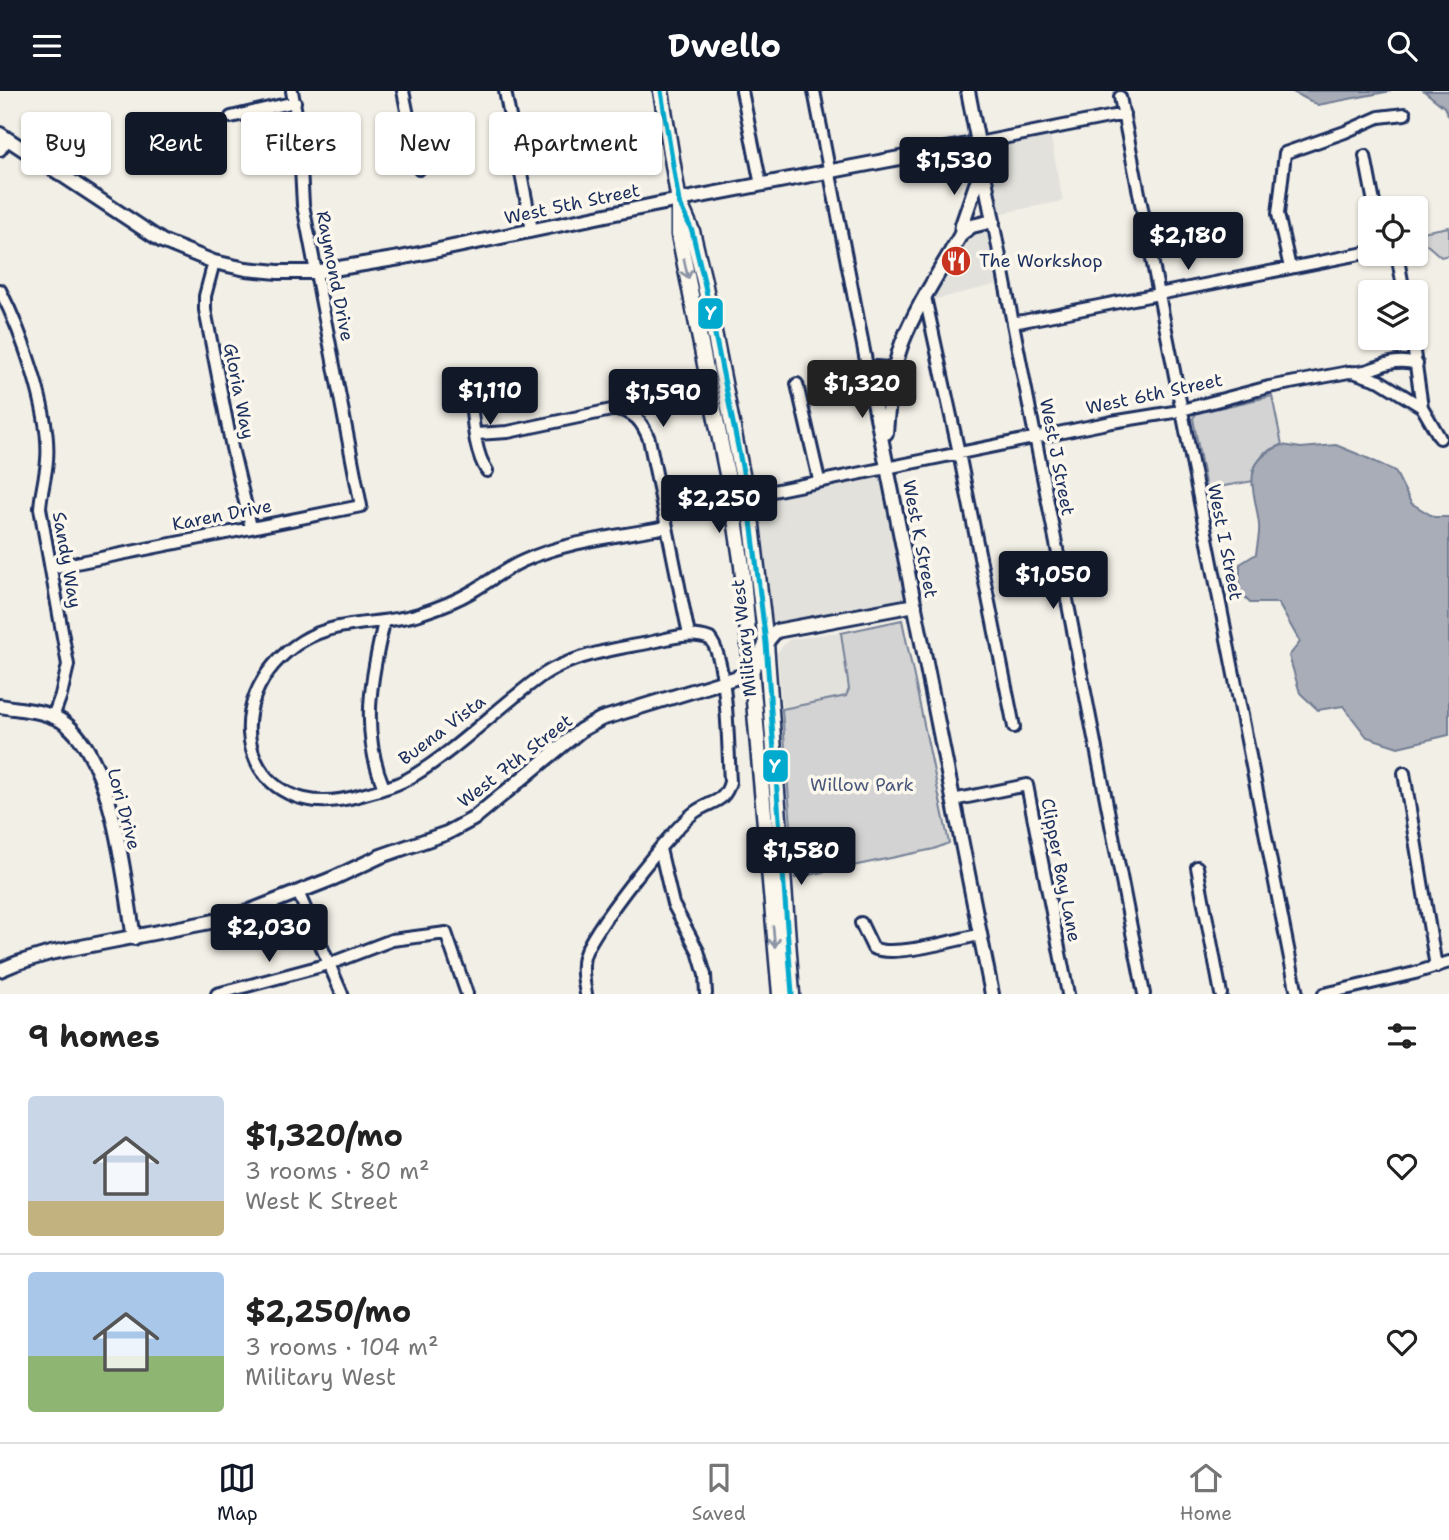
<!DOCTYPE html>
<meta charset="utf-8">
<style>
:root{--surface:#fff;--page:#f2f2f2;--text:#222;--muted:#767676;--line:#e0e0e0;--accent:#111827}
body{margin:0;font-family:"Shantell Sans",sans-serif;background:var(--page);color:var(--text);height:100vh;display:flex;flex-direction:column;font-size:26px;white-space:nowrap}
*{box-sizing:border-box;margin:0}
p{font-size:23px;color:var(--muted)}
.icon{flex:none;width:38px;height:38px;fill:none;stroke:currentColor;stroke-width:2;stroke-linecap:round;stroke-linejoin:round}
.map{position:relative;height:903px;overflow:hidden}
.side{display:flex;flex-direction:column;background:var(--surface);flex:1}
.side>*{flex:none}
.hud{position:absolute;left:21px;top:21px;width:700px;height:63px;display:flex;gap:14px}
.tools{position:absolute;left:1358px;top:105px;display:grid;gap:14px}
.tools a{display:grid;place-items:center;width:70px;height:70px;border-radius:7px;background:var(--surface);box-shadow:0 2px 5px #0004;font-size:35px}
.price{position:absolute;translate:-50% -60px;padding:0 16px;border-radius:7px;background:var(--accent);color:#fff;font-size:23px;line-height:46px;filter:drop-shadow(0 2px 4px #0008)}
.price::after{content:'';position:absolute;left:50%;top:42px;width:21px;height:16px;margin-left:-10px;background:inherit;clip-path:polygon(0 0,100% 0,50% 100%)}
.price.active{background:#222;color:#fff}
ul{padding:0;list-style:none}
li{display:flex;align-items:center;gap:21px;height:175px;padding:0 28px}
li+li{border-top:2px solid var(--line)}
li span{display:grid;place-items:center;flex:none;width:196px;height:140px;border-radius:7px;color:#555}
li>.icon{margin-inline-start:auto}
span .icon{width:84px;height:84px;fill:#fffc;stroke-width:1}
li b{font-size:30px}
h2{display:flex;justify-content:space-between;align-items:center;height:84px;padding:0 28px;font-size:30px}
.chip{padding:0 24px;border-radius:7px;background:var(--surface);box-shadow:0 2px 5px #0004;font-size:24px;line-height:63px}
.chip.active{background:var(--accent);color:#fff}
header{display:flex;justify-content:space-between;align-items:center;height:91px;padding:0 28px;background:var(--accent);color:#fff;font-size:32px;font-weight:700}
.dock{display:flex;justify-content:space-around;align-items:center;height:98px;border-top:2px solid var(--line);background:var(--surface);font-size:19px;color:var(--muted)}
.dock a{display:grid;justify-items:center;gap:4px}
.dock .active{color:var(--accent)}
.map>svg:first-child{display:block}
</style>
<header><svg class="icon" aria-label="menu" viewBox="0 0 24 24"><path d="M4 6h16M4 12h16M4 18h16"/></svg>Dwello<svg class="icon" aria-label="search" viewBox="0 0 24 24"><circle cx="10" cy="10" r="6"/><path d="M15 15l6 6"/></svg></header>
<div class="map">
<svg width="1449" height="903" viewBox="0 0 1449 903">
<rect width="100%" height="100%" fill="#f2efe6"/>
<filter id="ink" filterUnits="userSpaceOnUse"><feTurbulence type="fractalNoise" baseFrequency=".0143" numOctaves="2"/><feDisplacementMap in="SourceGraphic" scale="14" xChannelSelector="R" yChannelSelector="G"/><feConvolveMatrix kernelMatrix="1 2 1 2 8 2 1 2 1" color-interpolation-filters="sRGB"/></filter>
<g filter="url(#ink)">
<path fill="#e2e1dc" d="M1050,43L1063,110L997,123L985,57Z
M980,139L988,144L998,193L933,209L972,142Z
M882,385L905,509L771,533L755,410L817,395Z
M830,542H841L849,598L846,605L782,618L777,562L788,549Z"/>
<path fill="#d2d3d2" stroke="#768198" stroke-width="2" d="M1449,136V164L1441,166L1426,153L1416,157V142Z
M1272,305L1282,354L1265,361L1253,379L1254,390L1206,398L1193,327L1197,322Z
M902,529L949,752L934,758L795,787L782,618L846,605L849,598L841,542Z"/>
<path fill="#a9adb7" stroke="#707b93" stroke-width="2" d="M1291,0H1391L1318,14Z
M1424,0H1449V26L1444,16Z
M1282,354L1301,357L1336,354L1365,366L1395,380L1411,412L1434,426H1449V644L1398,656L1367,646L1343,615L1318,619L1300,602L1289,565L1300,551L1278,512H1250L1239,499L1240,473L1256,463C1257,454 1260,443 1259,434C1255,397 1238,372 1282,354Z"/>
<g fill="none" stroke-linecap="round" stroke-linejoin="round">
<g stroke="#1b2f5e" stroke-width="16">
<path id="minor" d="M403,0L419,78
M505,0L532,139
M742,0L761,94
M814,0L871,296
M1120,6L1297,903
M231,26L295,11
M978,52L1124,23
M0,59L8,48
M1365,65L1375,117
M993,130L1144,903
M1397,163L1404,201
M214,171L205,205V219L232,357L251,436
M1290,177L1278,123L1285,62L1345,41L1379,26L1405,23
M0,199C22,242 51,322 47,369C46,385 41,401 40,417L68,574L61,604L53,626
M925,206L959,362L1014,636
M1013,232L1370,161
M1412,247L1422,316L1440,347
M867,275L887,277L896,273
M1356,282L1380,290L1422,316
M797,293L819,389
M470,300C473,325 473,359 487,380
M476,343L508,341L616,318C635,321 642,331 649,348L689,544
M739,407L1112,331L1174,321L1269,296L1349,281C1373,284 1387,264 1417,273
M51,477L361,415L303,114L299,39L292,0
M384,531C371,589 360,640 384,697
M1404,682L1436,876
M953,709L1027,694L1068,903
M660,758L673,813L698,860L705,884L706,903
M1197,776L1221,903
M298,801L342,903
M861,832L873,857C895,867 954,849 979,844
M217,903L329,873L392,849L446,842L467,903
M586,903C584,891 581,878 584,866C590,841 673,736 695,721C712,709 724,713 730,691C728,661 728,568 710,548C690,540 668,548 648,552C615,558 581,563 551,579C538,586 526,597 513,607C481,633 448,664 413,685C397,695 376,700 358,705C245,737 209,608 302,550C338,528 380,535 419,523C438,517 456,510 473,500C490,490 505,478 523,470C567,450 619,445 666,436
M1324,903L1415,882L1449,871"/>
</g>
<g stroke="#1b2f5e" stroke-width="18">
<path id="tertiary" d="M0,43L162,150L214,171L246,178L278,181H315L400,167L654,114L978,52
M961,143L972,135L993,130L968,0
M896,273L887,285L871,296L992,903
M886,342C888,313 892,280 902,252C917,214 941,179 961,143L962,134L982,76
M0,615C21,619 50,619 67,634C114,673 124,788 134,847
M0,879L17,872L50,862L210,831L250,820L334,787L381,765L447,742L473,728L581,639L601,628L751,582L766,552L776,540L915,514"/>
</g>
<g stroke="#1b2f5e" stroke-width="19">
<path id="secondary" d="M661,0L679,111V144L732,408L742,475L780,903
M682,117L692,140L704,190L752,434L766,552L792,903"/>
</g>
<use href="#minor" stroke="#fbf7ec" stroke-width="10"/>
<use href="#tertiary" stroke="#fbf7ec" stroke-width="12"/>
<use href="#secondary" stroke="#fbf7ec" stroke-width="14"/>
<g stroke="#fbf7ec" stroke-width="10">
<path id="bus-1" d="M661,0L679,111L692,140L704,190L748,405L766,552L792,903"/>
</g>
<use href="#bus-1" stroke="#00a9ce" stroke-width="5"/>
</g>
<defs><path id="oneway-shaft" d="M-6 0H5M1.5-3L5.5 0L1.5 3" fill="none" stroke-width="1.6" stroke-linecap="round" stroke-linejoin="round" transform="scale(1.75)"/></defs>
<g stroke="#8b93a5">
<use href="#oneway-shaft" transform="translate(686 178) rotate(78)"/>
<use href="#oneway-shaft" transform="translate(774 846) rotate(85)"/>
</g>
</g>
<defs>
<g id="restaurant-disc" transform="scale(1.575)"><circle r="9.5" fill="#c8321e" stroke="#fbf7ec"/><path d="M-5-6h1v4h1v-4h1v4h1v-4h1v5L-1.5 .5V6h-2V.5L-5-1ZM5-6V6H3V1.5H1.5Q1.5-4 5-6Z" fill="#fff"/></g>
</defs>
<g fill-rule="evenodd">
<use href="#restaurant-disc" x="956" y="170"/>
</g>
<g text-anchor="middle" dominant-baseline="central" stroke-width="7" stroke-linejoin="round" paint-order="stroke">
<g font-size="18" fill="#1b2f5e" stroke="#fbf7ec">
<text transform="translate(572 113) rotate(-12)">West 5th Street</text>
<text transform="translate(335 185) rotate(79)">Raymond Drive</text>
<text transform="translate(239 300) rotate(79)">Gloria Way</text>
<text transform="translate(1154 303) rotate(-12)">West 6th Street</text>
<text transform="translate(1057 366) rotate(79)">West J Street</text>
<text transform="translate(222 424) rotate(-11)">Karen Drive</text>
<text transform="translate(920 448) rotate(79)">West K Street</text>
<text transform="translate(1225 451) rotate(79)">West I Street</text>
<text transform="translate(67 469) rotate(80)">Sandy Way</text>
<text transform="translate(744 547) rotate(-96)">Military West</text>
<text transform="translate(442 639) rotate(-37)">Buena Vista</text>
<text transform="translate(515 670) rotate(-38)">West 7th Street</text>
<text transform="translate(124 718) rotate(75)">Lori Drive</text>
<text transform="translate(1061 779) rotate(79)">Clipper Bay Lane</text>
</g>
<g font-size="18" fill="#1b2f5e" stroke="#fbf7ec" text-anchor="start">
<text x="979" y="170">The Workshop</text>
</g>
<g font-size="18" fill="#49587b" stroke="#fbf7ec">
<text x="862" y="694">Willow Park</text>
</g>
</g>
<g stroke="#fbf7ec" stroke-width="2.5">
<rect x="697" y="206" width="27" height="33" rx="7" fill="#00a9ce"/>
<rect x="762" y="658" width="27" height="34" rx="7" fill="#00a9ce"/>
</g>
<g font-size="19" text-anchor="middle" font-weight="bold" fill="#fff">
<text x="711" y="229">Y</text>
<text x="775" y="682">Y</text>
</g>
</svg>
<div class="tools">
<a><svg class="icon" aria-label="locate" viewBox="0 0 24 24"><circle cx="12" cy="12" r="6"/><path d="M12 2v4M12 18v4M2 12h4M18 12h4"/></svg></a>
<a><svg class="icon" aria-label="layers" viewBox="0 0 24 24"><path d="M12 4l9 5-9 5-9-5zM3 14l9 5 9-5"/></svg></a>
</div>
<b class="price" style="left:954px;top:106px">$1,530</b>
<b class="price" style="left:1188px;top:181px">$2,180</b>
<b class="price active" style="left:862px;top:329px">$1,320</b>
<b class="price" style="left:490px;top:336px">$1,110</b>
<b class="price" style="left:663px;top:338px">$1,590</b>
<b class="price" style="left:719px;top:444px">$2,250</b>
<b class="price" style="left:1053px;top:520px">$1,050</b>
<b class="price" style="left:801px;top:796px">$1,580</b>
<b class="price" style="left:269px;top:873px">$2,030</b>
<div class="hud">
<a class="chip">Buy</a>
<a class="chip active">Rent</a>
<a class="chip">Filters</a>
<a class="chip">New</a>
<a class="chip">Apartment</a>
</div>
</div>
<section class="side">
<h2>9 homes<svg class="icon" aria-label="filters" viewBox="0 0 24 24"><path d="M4 7h16M4 17h16"/><circle cx="9" cy="7" r="2"/><circle cx="15" cy="17" r="2"/></svg></h2>
<ul>
<li><span style="background:linear-gradient(#c9d6e8 75%,#c2b280 0)"><svg class="icon" aria-label="home" viewBox="0 0 24 24"><path d="M3 11l9-7 9 7M6 9v11h12V9"/></svg></span><div><b>$1,320/mo</b><p>3 rooms · 80 m²</p><p>West K Street</p></div><svg class="icon" aria-label="heart" viewBox="0 0 24 24"><path d="M12 20l-8-8c-3-5 5-10 8-4 3-6 11-1 8 4z"/></svg></li>
<li><span style="background:linear-gradient(#a9c7e8 60%,#8fb573 0)"><svg class="icon" aria-label="home" viewBox="0 0 24 24"><path d="M3 11l9-7 9 7M6 9v11h12V9"/></svg></span><div><b>$2,250/mo</b><p>3 rooms · 104 m²</p><p>Military West</p></div><svg class="icon" aria-label="heart" viewBox="0 0 24 24"><path d="M12 20l-8-8c-3-5 5-10 8-4 3-6 11-1 8 4z"/></svg></li>
</ul>
</section>
<nav class="dock">
<a class="active"><svg class="icon" aria-label="map" viewBox="0 0 24 24"><path d="M3 6l6-2 6 2 6-2v14l-6 2-6-2-6 2zM9 4v14M15 6v14"/></svg>Map</a>
<a><svg class="icon" aria-label="saved" viewBox="0 0 24 24"><path d="M7 4h10v16l-5-4-5 4z"/></svg>Saved</a>
<a><svg class="icon" aria-label="home" viewBox="0 0 24 24"><path d="M3 11l9-7 9 7M6 9v11h12V9"/></svg>Home</a>
</nav>
